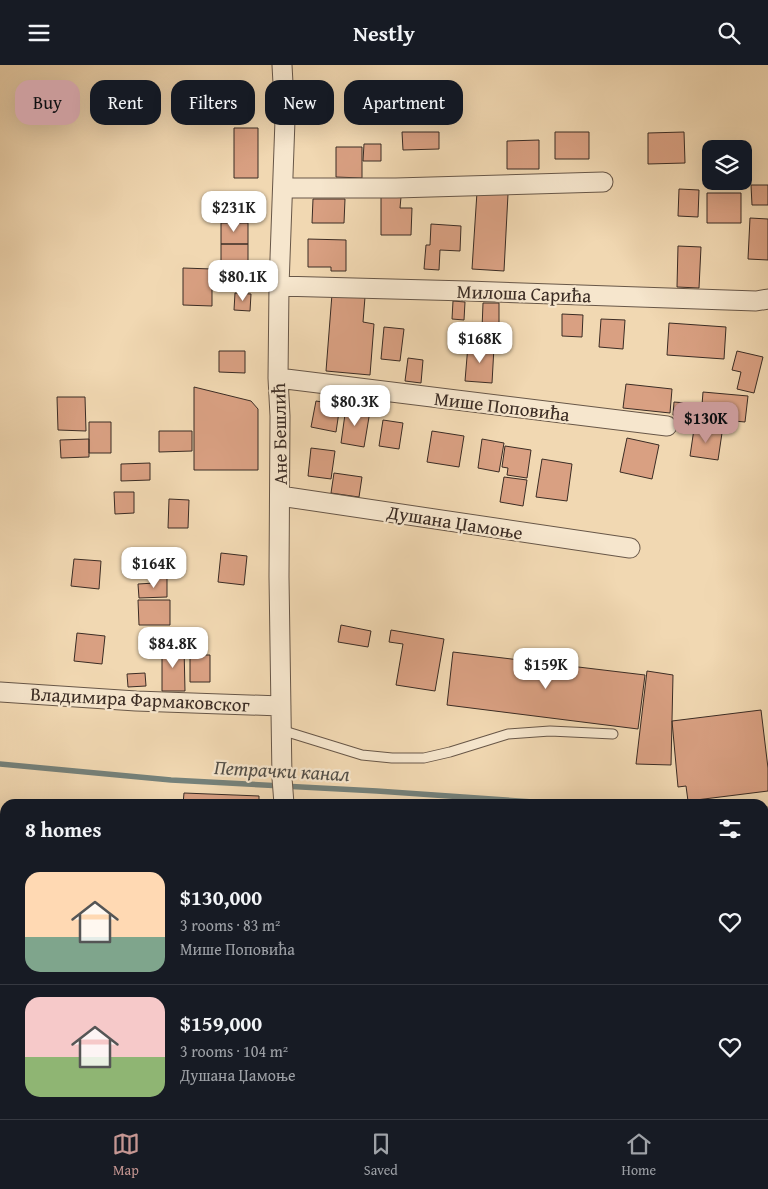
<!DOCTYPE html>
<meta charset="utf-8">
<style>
:root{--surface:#171b24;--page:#242831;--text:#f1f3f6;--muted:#9ea1a6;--line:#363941;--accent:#c59692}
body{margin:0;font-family:"Gentium Book Plus",serif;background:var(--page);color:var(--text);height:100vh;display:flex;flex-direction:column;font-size:19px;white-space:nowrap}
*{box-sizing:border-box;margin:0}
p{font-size:16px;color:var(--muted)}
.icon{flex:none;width:28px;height:28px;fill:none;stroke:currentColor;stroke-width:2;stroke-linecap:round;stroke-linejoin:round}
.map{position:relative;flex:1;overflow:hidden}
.panel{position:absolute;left:0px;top:734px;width:769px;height:321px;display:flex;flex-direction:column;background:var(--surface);border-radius:15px 15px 0 0;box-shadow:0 5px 20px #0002}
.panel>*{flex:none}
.hud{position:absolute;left:15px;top:15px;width:500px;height:45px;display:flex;gap:10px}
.controls{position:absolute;left:702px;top:75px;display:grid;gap:10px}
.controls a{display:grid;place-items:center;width:50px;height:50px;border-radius:10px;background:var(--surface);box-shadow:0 5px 20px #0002;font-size:25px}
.price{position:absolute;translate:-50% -42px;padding:0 11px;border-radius:10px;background:#fff;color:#222;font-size:16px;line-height:32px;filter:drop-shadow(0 1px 2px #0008)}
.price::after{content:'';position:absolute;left:50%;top:30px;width:15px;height:11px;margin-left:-8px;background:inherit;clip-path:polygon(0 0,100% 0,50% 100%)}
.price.active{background:var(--accent);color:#111}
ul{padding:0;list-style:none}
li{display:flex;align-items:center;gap:15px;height:125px;padding:0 25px}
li+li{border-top:1px solid var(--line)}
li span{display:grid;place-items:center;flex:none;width:140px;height:100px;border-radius:15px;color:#555}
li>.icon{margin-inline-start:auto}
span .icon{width:60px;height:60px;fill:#fffc;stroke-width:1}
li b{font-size:21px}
h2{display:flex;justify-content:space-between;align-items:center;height:60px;padding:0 25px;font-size:21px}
.chip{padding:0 18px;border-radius:15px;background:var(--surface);box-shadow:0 5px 20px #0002;font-size:18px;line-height:45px}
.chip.active{background:var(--accent);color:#111}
header{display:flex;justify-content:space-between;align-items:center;height:65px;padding:0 25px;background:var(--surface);font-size:22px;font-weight:700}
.tabs{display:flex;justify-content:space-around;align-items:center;height:70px;border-top:1px solid var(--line);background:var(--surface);font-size:14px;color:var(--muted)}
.tabs a{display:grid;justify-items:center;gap:2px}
.tabs .active{color:var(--accent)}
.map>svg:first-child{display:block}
</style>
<header><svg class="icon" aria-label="menu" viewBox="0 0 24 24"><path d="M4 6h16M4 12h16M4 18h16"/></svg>Nestly<svg class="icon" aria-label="search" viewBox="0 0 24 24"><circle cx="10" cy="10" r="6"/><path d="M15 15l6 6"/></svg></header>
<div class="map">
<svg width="768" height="1054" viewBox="0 0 768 1054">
<rect width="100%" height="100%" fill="#f1d8b2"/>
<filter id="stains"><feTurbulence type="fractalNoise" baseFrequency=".004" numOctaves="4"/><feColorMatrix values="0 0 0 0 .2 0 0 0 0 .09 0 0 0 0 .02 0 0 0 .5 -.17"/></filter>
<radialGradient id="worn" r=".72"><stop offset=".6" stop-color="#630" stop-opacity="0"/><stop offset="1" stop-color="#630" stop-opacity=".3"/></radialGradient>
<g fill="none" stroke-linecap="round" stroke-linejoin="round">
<path stroke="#75817a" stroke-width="5.5" d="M0,699L171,715L377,726L562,739"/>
</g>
<path fill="#d9a082" stroke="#3b2c24" d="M234,63H258V113H234Z
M402,67H439V84L403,85Z
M555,67H589V94H555Z
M684,67L685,98L648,99V68Z
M539,75V104H507V76Z
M364,79H381V96H363Z
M336,82H362V113L336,112Z
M751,120H768V140H752Z
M679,124L699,125L698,152L678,151Z
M477,127L508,129L504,206L472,204Z
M707,128H741V158H707Z
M381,131L401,132L400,143H412L411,170H381Z
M313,134H345L344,158H312Z
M750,153L768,154V195L748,194Z
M221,158H248V179H221Z
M431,159L461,161L460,186L440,185L439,205L424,204L426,180H430Z
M308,174L346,175V206H331V202H308Z
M221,179H248V201H221Z
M678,181L701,182L699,223L677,222Z
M183,203L212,204V241L183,240Z
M235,228L251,229L250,246L234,245Z
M332,229L365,232L363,257L374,259L370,310L326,306Z
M453,236L465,237L464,255L452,254Z
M483,238H499V264H482Z
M562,249L583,250L582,272L562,271Z
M601,254L625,255L623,284L599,282Z
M669,258L726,262L724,294L667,290Z
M384,262L404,264L400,296L381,294Z
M468,280L494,282L492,318L465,316Z
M219,286H245V308L219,307Z
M737,286L763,292L754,328L737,324L741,307L732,305Z
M408,293L423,295L421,318L405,316Z
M626,319L672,324L670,348L623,343Z
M194,322L251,336L258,344V405H194Z
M703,327L748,331L745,357L701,353Z
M57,332H85L86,366L58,365Z
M316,336L340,340L336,367L311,362Z
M674,337L698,339L696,353L673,350Z
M346,342L370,346L364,382L341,378Z
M383,355L403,358L399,384L379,381Z
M89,357H111V388H89Z
M694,364L722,368L718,395L690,391Z
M159,366H192V386L159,387Z
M432,366L464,371L459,402L427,397Z
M627,373L659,380L652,414L620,407Z
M89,374V392L61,393L60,375Z
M482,374L504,378L499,407L478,403Z
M505,381L531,385L527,413L507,410L508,403L502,402Z
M311,383L335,386L331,414L308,411Z
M542,394L572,399L567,436L536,432Z
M150,398V415L121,416V399Z
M334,408L362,412L359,432L331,428Z
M504,412L527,415L523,441L500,437Z
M114,427H134V448L115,449Z
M169,434L189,435L188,463H168Z
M221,488L247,491L244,520L218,517Z
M74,494L101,496L99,524L71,521Z
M155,512H167V532L139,533L138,519L155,518Z
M138,535H170V560H139Z
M341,560L371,566L368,582L338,577Z
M391,565L444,574L435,626L396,620L403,579L389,577Z
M77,568L105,571L102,599L74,596Z
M184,582L185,626H162V583Z
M453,587L645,610L638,664L447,640Z
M190,590H210V617H190Z
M647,606L673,610L671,700L636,699Z
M145,608L146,621L128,622L127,609Z
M761,645L768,703V726L688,736L686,721L678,722L672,656Z
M184,728L259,731V739H183Z
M764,777H768V899L764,900Z
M4,1050H28L29,1054H5Z
M50,1050H65L66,1054H50Z
M82,1050H111L112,1054H82Z
M175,1050H194L195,1054H176Z
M211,1050H236V1054H208V1051Z
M241,1050H266L267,1054H242Z
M307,1050H354L355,1054H308Z
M448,1050H469L470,1054H448Z
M480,1050H496V1054H480Z
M544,1050H565V1054H544Z
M618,1050H633V1054H618Z
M640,1050H666L667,1054H640Z
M734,1050H761V1054H734Z"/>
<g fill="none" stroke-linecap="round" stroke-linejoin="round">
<g stroke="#685748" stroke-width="11">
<path id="service" d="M281,665L362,690L392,693H424L450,687L508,669L550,666L613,669
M764,748L768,747
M35,1050L37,1054
M73,1050V1054
M291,1050L292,1054"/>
</g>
<g stroke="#685748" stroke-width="21">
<path id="minor" d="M282,0L285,55L279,221L278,313L280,351L279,512L282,713L284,739
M283,123H396L603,117
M279,221L467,226L756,236L768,234
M278,313L667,361
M280,431L630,483
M0,627L136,636L281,641"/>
</g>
<g stroke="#685748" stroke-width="24">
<path id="tertiary" d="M764,955H768
M0,998L5,997"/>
</g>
<use href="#service" stroke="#f6e6cd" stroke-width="9"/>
<use href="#minor" stroke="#f6e6cd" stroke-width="19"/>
<use href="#tertiary" stroke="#f6e6cd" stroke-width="22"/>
</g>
<g text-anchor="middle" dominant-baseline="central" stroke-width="4.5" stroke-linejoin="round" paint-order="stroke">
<g font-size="19" fill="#3b2c24" stroke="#f6e6cd">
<text transform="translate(524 228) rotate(2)">Милоша Сарића</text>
<text transform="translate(502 341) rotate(7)">Мише Поповића</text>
<text transform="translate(279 369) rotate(-91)">Ане Бешлић</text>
<text transform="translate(455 457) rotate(9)">Душана Џамоње</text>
<text transform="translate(140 634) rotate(3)">Владимира Фармаковског</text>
</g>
<g font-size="20" font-style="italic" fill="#534f48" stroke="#f6e6cd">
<text transform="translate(282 705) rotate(3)">Петрачки канал</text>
</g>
</g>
<rect width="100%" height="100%" filter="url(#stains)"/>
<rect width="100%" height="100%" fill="url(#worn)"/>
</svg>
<div class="controls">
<a><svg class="icon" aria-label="layers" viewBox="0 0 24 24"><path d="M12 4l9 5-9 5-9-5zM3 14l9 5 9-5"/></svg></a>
</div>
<b class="price" style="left:234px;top:168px">$231K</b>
<b class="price" style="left:243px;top:237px">$80.1K</b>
<b class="price" style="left:480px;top:299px">$168K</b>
<b class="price" style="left:355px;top:362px">$80.3K</b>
<b class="price active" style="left:706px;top:379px">$130K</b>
<b class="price" style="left:154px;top:524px">$164K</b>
<b class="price" style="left:173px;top:604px">$84.8K</b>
<b class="price" style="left:546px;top:625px">$159K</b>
<div class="hud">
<a class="chip active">Buy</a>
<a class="chip">Rent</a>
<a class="chip">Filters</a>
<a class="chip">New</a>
<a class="chip">Apartment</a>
</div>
<section class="panel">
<h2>8 homes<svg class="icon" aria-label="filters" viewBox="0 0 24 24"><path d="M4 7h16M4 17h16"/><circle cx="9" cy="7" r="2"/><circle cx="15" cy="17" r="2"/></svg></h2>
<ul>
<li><span style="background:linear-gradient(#ffd9b3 65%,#7fa58c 0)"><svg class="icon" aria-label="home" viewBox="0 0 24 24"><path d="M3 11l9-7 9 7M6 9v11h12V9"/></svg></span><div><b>$130,000</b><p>3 rooms · 83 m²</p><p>Мише Поповића</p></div><svg class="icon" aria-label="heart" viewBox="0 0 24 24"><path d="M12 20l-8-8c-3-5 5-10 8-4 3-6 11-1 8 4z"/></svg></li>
<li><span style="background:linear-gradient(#f6c9c9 60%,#8fb573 0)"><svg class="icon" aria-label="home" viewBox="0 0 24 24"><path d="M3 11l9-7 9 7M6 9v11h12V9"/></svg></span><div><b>$159,000</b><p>3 rooms · 104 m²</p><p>Душана Џамоње</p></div><svg class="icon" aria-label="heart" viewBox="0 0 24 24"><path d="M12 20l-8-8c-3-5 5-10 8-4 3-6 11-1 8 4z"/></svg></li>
</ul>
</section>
</div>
<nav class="tabs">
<a class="active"><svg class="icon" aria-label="map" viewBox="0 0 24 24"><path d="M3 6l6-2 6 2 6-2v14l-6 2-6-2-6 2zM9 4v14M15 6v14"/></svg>Map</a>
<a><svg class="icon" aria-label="saved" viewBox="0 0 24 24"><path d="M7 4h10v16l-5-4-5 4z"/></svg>Saved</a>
<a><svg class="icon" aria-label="home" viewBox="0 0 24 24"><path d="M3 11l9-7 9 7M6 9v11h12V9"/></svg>Home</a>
</nav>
